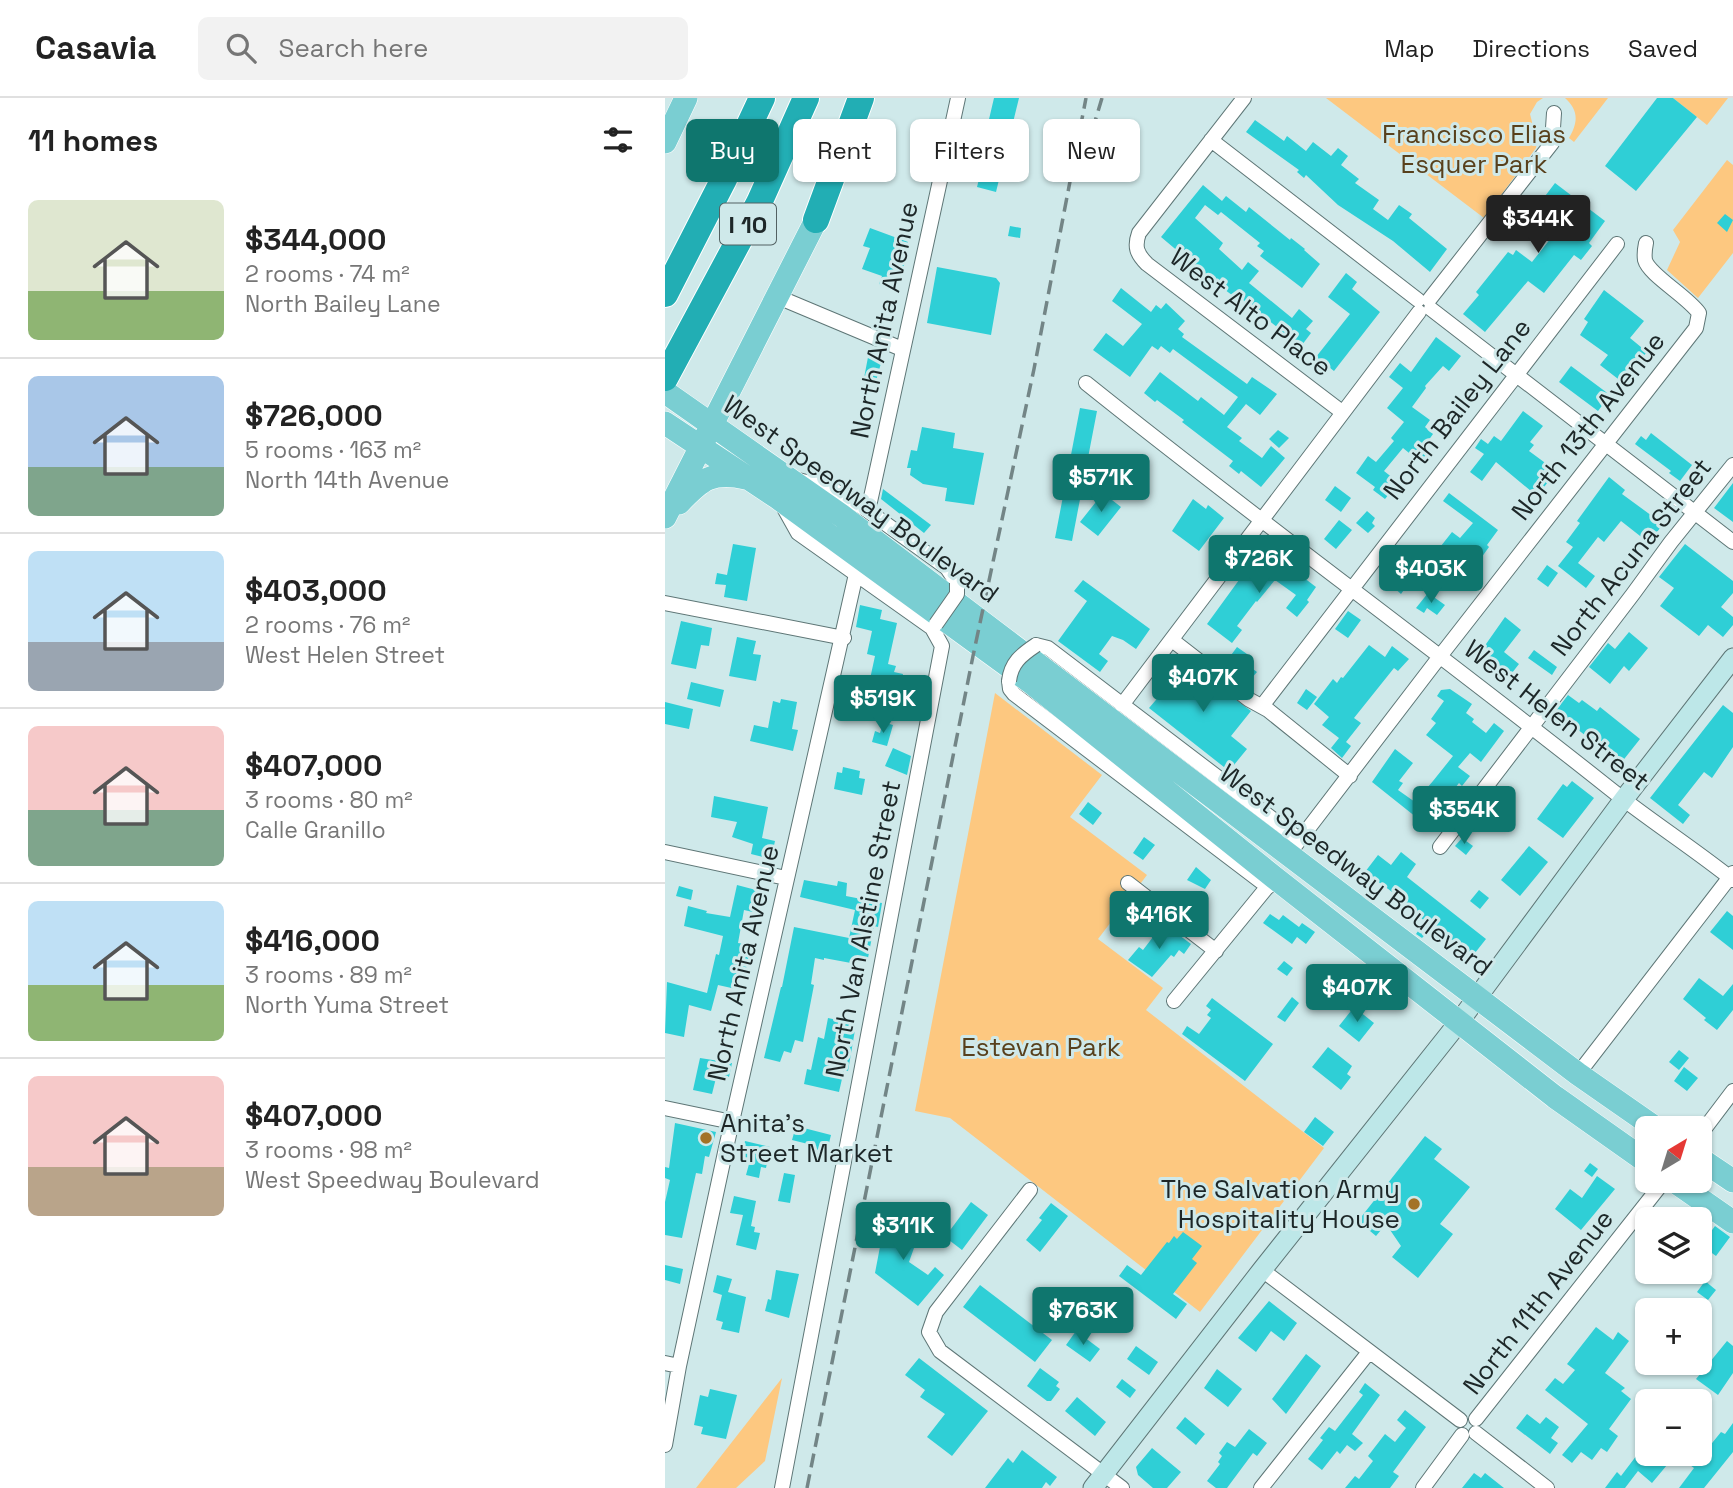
<!DOCTYPE html>
<meta charset="utf-8">
<style>
:root{--surface:#fff;--page:#f2f2f2;--text:#222;--muted:#767676;--line:#e0e0e0;--accent:#0f766e}
body{margin:0;font-family:"Space Grotesk",sans-serif;background:var(--page);color:var(--text);height:100vh;display:flex;flex-direction:column;font-size:26px;white-space:nowrap}
*{box-sizing:border-box;margin:0}
p{font-size:23px;color:var(--muted)}
.icon{flex:none;width:38px;height:38px;fill:none;stroke:currentColor;stroke-width:2;stroke-linecap:round;stroke-linejoin:round}
.map{position:relative;flex:1;overflow:hidden}
.panel{display:flex;flex-direction:column;background:var(--surface);width:665px}
.panel>*{flex:none}
.banner{position:absolute;left:21px;top:21px;width:665px;height:63px;display:flex;gap:14px}
.needle{width:46px;rotate:38deg}
.controls{position:absolute;left:970px;top:1018px;display:grid;gap:14px}
.controls a{display:grid;place-items:center;width:77px;height:77px;border-radius:10px;background:var(--surface);box-shadow:0 2px 5px #0004;font-size:35px}
.price{position:absolute;translate:-50% -60px;padding:0 16px;border-radius:7px;background:var(--accent);color:#fff;font-size:23px;line-height:46px;filter:drop-shadow(0 2px 4px #0008)}
.price::after{content:'';position:absolute;left:50%;top:42px;width:21px;height:16px;margin-left:-10px;background:inherit;clip-path:polygon(0 0,100% 0,50% 100%)}
.price.current{background:#222;color:#fff}
ul{padding:0;list-style:none}
li{display:flex;align-items:center;gap:21px;height:175px;padding:0 28px}
li+li{border-top:2px solid var(--line)}
li span{display:grid;place-items:center;flex:none;width:196px;height:140px;border-radius:10px;color:#555}
li>.icon{margin-inline-start:auto}
span .icon{width:84px;height:84px;fill:#fffc;stroke-width:1}
li b{font-size:30px}
h2{display:flex;justify-content:space-between;align-items:center;height:84px;padding:0 28px;font-size:30px}
.tag{padding:0 24px;border-radius:10px;background:var(--surface);box-shadow:0 2px 5px #0004;font-size:24px;line-height:63px}
.tag.current{background:var(--accent);color:#fff}
header{display:flex;align-items:center;gap:42px;box-sizing:border-box;height:98px;padding:0 35px;background:var(--surface);border-bottom:2px solid var(--line)}
header strong{font-size:33px}
nav{display:flex;gap:38px;margin-inline-start:auto;font-size:24px}
.search{width:490px;height:63px;background:var(--page);display:flex;align-items:center;gap:18px;box-sizing:border-box;padding:0 24px;border-radius:10px;color:var(--muted);font-size:26px}
main{display:flex;flex:1;min-height:0}
.map>svg:first-child{display:block}
</style>
<header>
<strong>Casavia</strong>
<div class="search"><svg class="icon" aria-label="search" viewBox="0 0 24 24"><circle cx="10" cy="10" r="6"/><path d="M15 15l6 6"/></svg>Search here</div>
<nav><a>Map</a><a>Directions</a><a>Saved</a></nav>
</header>
<main>
<section class="panel">
<h2>11 homes<svg class="icon" aria-label="filters" viewBox="0 0 24 24"><path d="M4 7h16M4 17h16"/><circle cx="9" cy="7" r="2"/><circle cx="15" cy="17" r="2"/></svg></h2>
<ul>
<li><span style="background:linear-gradient(#dfe7d0 65%,#8fb573 0)"><svg class="icon" aria-label="home" viewBox="0 0 24 24"><path d="M3 11l9-7 9 7M6 9v11h12V9"/></svg></span><div><b>$344,000</b><p>2 rooms · 74 m²</p><p>North Bailey Lane</p></div></li>
<li><span style="background:linear-gradient(#a9c7e8 65%,#7fa58c 0)"><svg class="icon" aria-label="home" viewBox="0 0 24 24"><path d="M3 11l9-7 9 7M6 9v11h12V9"/></svg></span><div><b>$726,000</b><p>5 rooms · 163 m²</p><p>North 14th Avenue</p></div></li>
<li><span style="background:linear-gradient(#bfe0f5 65%,#9aa5b1 0)"><svg class="icon" aria-label="home" viewBox="0 0 24 24"><path d="M3 11l9-7 9 7M6 9v11h12V9"/></svg></span><div><b>$403,000</b><p>2 rooms · 76 m²</p><p>West Helen Street</p></div></li>
<li><span style="background:linear-gradient(#f6c9c9 60%,#7fa58c 0)"><svg class="icon" aria-label="home" viewBox="0 0 24 24"><path d="M3 11l9-7 9 7M6 9v11h12V9"/></svg></span><div><b>$407,000</b><p>3 rooms · 80 m²</p><p>Calle Granillo</p></div></li>
<li><span style="background:linear-gradient(#bfe0f5 60%,#8fb573 0)"><svg class="icon" aria-label="home" viewBox="0 0 24 24"><path d="M3 11l9-7 9 7M6 9v11h12V9"/></svg></span><div><b>$416,000</b><p>3 rooms · 89 m²</p><p>North Yuma Street</p></div></li>
<li><span style="background:linear-gradient(#f6c9c9 65%,#b9a48a 0)"><svg class="icon" aria-label="home" viewBox="0 0 24 24"><path d="M3 11l9-7 9 7M6 9v11h12V9"/></svg></span><div><b>$407,000</b><p>3 rooms · 98 m²</p><p>West Speedway Boulevard</p></div></li>
</ul>
</section>
<div class="map">
<svg width="1068" height="1390" viewBox="0 0 1068 1390">
<rect width="100%" height="100%" fill="#cfe9ea"/>
<path fill="#fdc880" d="M661,0H878L872,4L865,16L872,44L871,50L819,120Z
M900,0H943L909,44L904,40C913,24 914,13 900,0Z
M1008,0H1063L1042,27Z
M1062,62L1068,67V155L1033,200L1002,172L1015,144L1008,132Z
M330,595L437,677L405,719L482,777L433,841L498,890L481,912L659,1050L535,1214L285,1020L250,1013Z
M117,1280L100,1363L71,1390H31Z"/>
<path fill="#2fcfd6" d="M329,0H354L331,94L312,89L316,73L298,68L303,48L317,51Z
M992,0H1008L1032,19L971,93L940,68Z
M590,22L619,43L622,38L641,53L648,44L666,58L673,50L683,58L676,67L694,81L690,85L714,102L708,111L723,122L734,107L747,116L744,120L782,151L765,174L728,143L673,107L641,77L639,80L632,74L634,72L581,34Z
M890,85L940,123L924,145L927,148L916,162L909,157L879,195L863,183L820,234L798,216L814,197L811,194L843,154L848,157L851,152L867,164L886,140L862,122Z
M538,87L557,103L561,98L581,114L584,109L625,142L626,140L640,151L639,152L655,166L637,190L595,158L599,153L592,148L595,145L556,114L553,117L540,107L530,120L558,145L554,151L577,172L583,164L594,173L584,185L627,220L634,211L648,223L641,231L646,235L634,251L614,236L617,233L573,198L571,200L552,186L496,139Z
M1060,116L1068,122L1062,134L1052,125Z
M345,128L356,130L355,140L343,138Z
M205,130L243,144L236,163L240,164L230,192L214,186L217,178L197,171L205,150L198,148Z
M272,169L331,180L335,185L326,237L262,225Z
M681,175L692,184L687,191L715,214L669,273L651,259L685,216L663,199Z
M456,190L486,214L491,207L496,211L501,205L520,223L513,231L519,236L517,239L582,286L587,279L612,296L595,317L581,306L562,329L577,340L574,343L597,360L606,348L620,360L596,389L576,373L574,376L564,368L568,363L517,324L519,322L492,302L490,304L479,295L495,274L533,303L536,299L559,317L573,299L508,251L505,255L496,248L493,252L487,248L465,279L428,252L441,235L458,248L477,226L447,203Z
M939,192L979,223L965,240L982,254L957,284L935,267L943,257L915,237L923,224L919,221Z
M771,239L796,258L784,273L778,268L760,288L761,290L747,309L765,322L760,329L768,336L758,350L763,354L755,364L738,350L719,373L738,388L729,399L724,396L720,401L708,392L710,389L691,375L703,358L711,364L729,343L726,340L739,324L722,310L738,290L724,279L735,265L746,274Z
M204,254L218,258L211,283L199,280Z
M906,268L945,297L933,313L894,284Z
M415,310L432,313L407,443L390,440Z
M858,313L878,328L865,344L869,347L864,353L883,367L875,377L883,384L872,398L831,364L817,383L805,374L819,356L810,350L816,341L823,346L829,338L836,343Z
M257,329L290,335L288,350L319,355L309,407L280,403L282,390L258,386L245,377L246,370H242L246,352L252,353Z
M613,332L624,340L614,350L604,341Z
M986,335L1027,367L1015,383L1004,375L1006,373L970,346L976,338L981,342Z
M944,379L960,392L957,396L998,426L984,445L956,423L939,444L933,439L913,465L930,478L921,490L893,468L908,449L901,444L915,425L912,423Z
M1068,385V424L1049,410Z
M670,388L686,400L676,414L660,402Z
M218,391L266,427L259,435L216,401Z
M438,395L456,409L433,438L415,424Z
M784,395L833,432L822,447L824,449L801,481L784,468L787,465L772,453L787,434L795,440L808,425L778,403Z
M528,401L541,411L543,407L559,420L534,453L507,433Z
M702,413L710,420L707,425L710,428L703,435L691,425Z
M674,422L687,432L671,451L659,441Z
M68,446L91,450L82,503L59,499L61,487L50,486L52,475L62,477Z
M1020,446L1068,483V495L1056,509L1068,519V527L1058,539L1043,527L1034,538L995,508L1009,490L994,479Z
M609,457L651,489L642,502L644,504L632,519L621,510L631,497L610,482L592,504L591,503L572,528L577,532L567,545L542,526L590,460L601,468Z
M732,467L740,472L737,476L746,482L736,496L727,488L729,485L722,480Z
M882,467L893,475L883,489L872,481Z
M418,482L485,531L471,551L458,542L447,538L434,556L443,563L435,574L393,543L422,503L409,493Z
M763,495L780,507L772,517L762,510L759,515L751,510Z
M195,507L217,512L215,521L232,525L223,566L231,568L229,574L238,576L236,585L229,584L223,612L187,605L194,579L205,581L210,558L202,556L207,533L191,529Z
M683,513L696,522L683,540L670,531Z
M840,519L856,532L839,554L854,566L843,580L814,556Z
M16,523L47,530L44,548L36,547L31,571L6,566Z
M964,534L983,550L964,573L959,568L945,586L924,569L943,545L950,551Z
M72,539L91,543L88,556L96,557L91,583L64,578Z
M704,547L720,559L727,548L744,561L733,573L729,570L689,620L696,625L681,644L686,648L677,660L666,650L674,640L657,627L664,619L649,606L668,581L672,585L676,579L678,580Z
M572,549L582,556L577,563L592,574L585,582L561,564Z
M869,552L892,569L887,577L863,560Z
M513,558L586,613L566,638L582,651L564,673L484,610L515,574L506,567Z
M26,584L59,592L55,609L22,601Z
M641,591L652,599L642,612L632,605Z
M785,591L807,606L801,615L809,621L807,624L821,635L829,625L839,633L816,664L805,655L793,669L805,678L797,688L794,685L761,727L707,684L730,651L748,665L734,683L738,685L733,692L750,704L768,683L788,658L761,637L771,625L766,621L779,603L772,598L776,592Z
M903,597L914,605L917,602L932,613L935,609L975,641L956,665L890,614Z
M116,601L132,604L127,631L133,632L128,653L85,643L89,627L103,630L108,603L115,605Z
M0,604L28,611L24,631L0,626Z
M1058,607L1068,615V649L1047,680L1039,674L1013,707L1025,717L1018,726L985,700Z
M218,624L228,627L222,648L207,644L210,633L215,635Z
M228,650L246,658L242,677L220,668Z
M178,669L195,673L194,680L200,681L197,697L169,691L172,674L177,675Z
M907,683L929,700L898,740L872,721L898,686L902,689Z
M49,698L103,709L97,740L110,743L106,761L86,756L88,746L67,739L72,724L46,719Z
M423,704L437,715L428,727L414,716Z
M479,739L490,747L478,762L468,755Z
M797,740L808,748L801,757L790,748Z
M864,748L883,764L855,798L836,782Z
M736,754L751,766L742,779L821,841L806,860L767,829L757,840L751,836L760,823L731,802L734,799L700,774L713,757L726,767Z
M531,769L546,782L540,791L522,782Z
M139,782L172,788L173,783L182,785L181,798L217,805L213,829L209,828L203,860L196,859L186,865L159,860V862L150,860L146,886L149,887L138,944L130,942L126,955L119,953L115,964L99,960L116,889H117L129,829L184,840L190,812L135,799Z
M72,787L91,792L92,796L104,799L101,809L94,808L92,815L79,812L73,845L86,847L80,876L74,875L71,891L53,887L46,913L24,907L19,939L0,935L2,884L42,895L51,856L54,857L58,838L19,828L23,808L42,813L41,815L65,819Z
M14,788L28,792L26,802L11,798Z
M814,792L824,800L815,811L805,803Z
M468,806L480,815L470,827L458,819Z
M1062,813L1068,818V852L1045,834Z
M605,816L614,822L618,817L634,829L637,825L650,834L641,846L632,839L627,846L598,825Z
M502,828L526,846L519,856L514,852L509,859L506,857L487,879L463,862L474,849L478,852L491,835L494,838Z
M619,863L628,870L622,878L612,871Z
M1034,880L1058,898L1068,886V912L1052,932L1039,922L1041,920L1018,901Z
M627,899L634,905L620,924L612,919Z
M547,900L608,946L580,983L517,936L522,928L534,936L546,920L542,917L546,912L541,908Z
M689,909L709,925L694,944L674,928Z
M163,920L191,926L183,973L179,972L174,994L139,986L142,971L146,972L153,939L159,941Z
M663,949L687,968L682,976L686,979L676,992L647,969Z
M1014,952L1024,960L1014,972L1004,964Z
M35,960L67,965L64,979L52,976L47,996L28,992Z
M1019,969L1033,980L1022,993L1009,983Z
M650,1019L669,1034L658,1048L639,1034Z
M10,1025L51,1034L44,1059L40,1058L37,1076L31,1075L17,1140L0,1137V1104L5,1082L0,1080V1069L4,1070Z
M131,1028L166,1037L161,1057L145,1053L147,1047L127,1042Z
M760,1038L777,1051L769,1061L805,1089L775,1126L788,1136L753,1180L727,1159L736,1148L721,1126L711,1138L693,1123Z
M80,1043L105,1049L101,1070L96,1069L94,1080L81,1077L84,1066L75,1064Z
M925,1065L933,1071L927,1079L919,1073Z
M119,1075L130,1077L125,1105L113,1103Z
M932,1078L950,1091L916,1132L890,1111L905,1091L917,1100Z
M69,1098L91,1103L86,1128L90,1129L89,1134L95,1135L91,1152L71,1147L78,1117L65,1115Z
M306,1104L323,1117L297,1152L280,1139Z
M386,1105L403,1118L375,1154L361,1142L377,1122L374,1120Z
M222,1112L254,1136L244,1164L263,1177L270,1169L279,1177L253,1208L210,1175Z
M1050,1128L1065,1139L1051,1158L1036,1147Z
M518,1134L537,1148L527,1161L532,1165L508,1196L522,1206L511,1221L454,1178L462,1167L476,1177L502,1144L504,1145L509,1138L512,1141Z
M0,1167L18,1171L15,1186L0,1182Z
M111,1172L134,1176L124,1220L100,1213L103,1201L106,1202Z
M52,1177L67,1181L63,1194L81,1199L74,1235L56,1231L58,1224L51,1222L57,1197L48,1194Z
M1040,1183L1051,1192L1043,1202L1032,1194Z
M315,1187L387,1242L370,1264L298,1209Z
M604,1203L632,1225L619,1243L606,1233L591,1254L573,1240Z
M931,1229L948,1242L953,1234L964,1243L940,1275L960,1290L956,1293L966,1301L944,1331L953,1338L942,1354L936,1350L927,1362L916,1354L907,1365L897,1357L923,1326L880,1292L890,1280L898,1286L910,1272L902,1266Z
M411,1233L435,1251L425,1264L401,1247Z
M1062,1243L1068,1248V1275L1053,1297L1031,1281Z
M471,1248L493,1264L484,1277L462,1261Z
M641,1256L656,1268L621,1316L607,1301Z
M254,1260L323,1313L287,1358L262,1339L280,1316L255,1299L260,1292L240,1277Z
M375,1270L394,1284L391,1288L395,1291L386,1303H382L362,1288Z
M552,1271L577,1291L563,1309L539,1290Z
M457,1281L471,1292L465,1300L451,1289Z
M700,1285L715,1297L687,1336L698,1345L690,1353L682,1347L675,1356L672,1353L657,1372L643,1361L658,1342L655,1340L664,1329L670,1333L698,1297L694,1294Z
M45,1291L72,1297L61,1341L36,1336L38,1329L29,1327L35,1297L43,1299Z
M412,1299L441,1324L430,1338L400,1313Z
M740,1312L761,1329L728,1374L734,1378L725,1390H680L690,1378L694,1381L708,1363L703,1358L720,1336L730,1344L741,1330L732,1322Z
M862,1316L875,1326L881,1319L894,1329L886,1340L893,1345L885,1356L851,1330Z
M520,1319L540,1336L531,1347L511,1330Z
M1068,1325V1354L1039,1390H1014L1029,1370L1025,1367L1037,1353L1039,1355L1056,1334L1060,1336Z
M584,1331L602,1345L592,1358L588,1355L562,1390H551L542,1383L555,1366L553,1364L557,1358L554,1355L562,1344L570,1349Z
M978,1349L982,1352V1356H988L1002,1367L987,1385L973,1373L960,1390H940L952,1374L956,1378Z
M487,1350L516,1374L502,1390H488L473,1377L471,1369Z
M357,1352L392,1379L385,1388L381,1384L377,1390H320L343,1360L348,1365Z
M809,1375L816,1380L820,1375L839,1390H797Z"/>
<g fill="none" stroke-linecap="round" stroke-linejoin="round">
<g stroke="#5e7676" stroke-width="16">
<path id="street" d="M579,0L474,135C469,149 472,156 482,166L677,314
M546,42L753,202
M113,199L237,251
M764,202L887,45L889,15
M766,211L1068,444
M421,285C593,423 772,553 944,690C984,722 1028,750 1068,782
M133,382L164,389L203,413L282,470L292,485
M203,413L293,0
M0,505L179,540
M507,542L583,601L603,612L685,678
M371,547L383,550L635,742
M344,583L345,591L349,596L603,789
M457,607L754,214
M597,608L952,146
M775,749L968,496L1006,444L1068,367
M0,754L121,780
M623,757L776,557L1031,230L1034,215C1022,198 984,177 980,162C979,156 980,150 981,145
M463,785L551,853
M509,903L608,782
M913,976L1068,775
M0,1010L67,1024
M1034,1038L1068,993
M365,1092L271,1214L264,1234L275,1253L457,1390
M597,1172L795,1322
M0,1265L14,1268
M811,1321L999,1083
M811,1335L882,1390
M0,1347L14,1268L61,1050L191,476
M117,1390L277,548L267,530L133,435L119,410
M596,1390L704,1254
M758,1390L797,1337"/>
</g>
<g stroke="#5e7676" stroke-width="21">
<path id="secondary" d="M428,1390L597,1172L794,924L959,701L1068,560"/>
</g>
<g stroke="#fff" stroke-width="24">
<path id="primary" d="M0,44L21,0
M0,294L177,418L913,976L992,1031
M0,325L113,400L368,586L610,780L794,924L890,999L982,1064
M14,405C36,382 47,372 81,380
M0,419L151,122
M1034,1060L1068,1083
M1009,1083L1068,1124"/>
</g>
<g stroke="#fff" stroke-width="28">
<path id="highway" d="M151,122L196,0
M0,196L59,81L97,0
M0,280L94,105L141,0"/>
</g>
<use href="#street" stroke="#fff" stroke-width="14"/>
<use href="#secondary" stroke="#bde7e8" stroke-width="19"/>
<use href="#primary" stroke="#7aced2" stroke-width="23"/>
<use href="#highway" stroke="#22aeb4" stroke-width="26"/>
<path stroke="#738586" stroke-width="3.5" stroke-dasharray="14 7" stroke-linecap="butt" d="M415,73L437,0
M142,1390L308,558L369,271L421,0"/>
<g stroke="#5e7676" stroke-width="16" stroke-linecap="butt">
<path id="street-bridge" d="M271,526L292,496V485
M344,583C346,565 356,557 371,547"/>
</g>
<use href="#street-bridge" stroke="#fff" stroke-width="14"/>
</g>
<g fill="#a37227" stroke="#cfe9ea" stroke-width="2.5">
<circle cx="41" cy="1040" r="7"/>
<circle cx="749" cy="1106" r="7"/>
</g>
<g text-anchor="middle" dominant-baseline="central" stroke-width="6" stroke-linejoin="round" paint-order="stroke">
<rect fill="#cfe9ea" stroke="#526162" stroke-width="2" x="55" y="105.5" width="56" height="41" rx="5"/>
<g font-size="24" font-weight="bold" fill="#1d2728">
<text x="83" y="126">I 10</text>
</g>
<g font-size="26" fill="#58401c" stroke="#cfe9ea">
<text x="809" y="36">Francisco Elias<tspan x="809" dy="30">Esquer Park</tspan></text>
<text x="376" y="949">Estevan Park</text>
</g>
<g font-size="26" fill="#1d2728" stroke="#cfe9ea">
<text transform="translate(586 214) rotate(37)">West Alto Place</text>
<text transform="translate(219 222) rotate(-78)">North Anita Avenue</text>
<text transform="translate(792 311) rotate(-52)">North Bailey Lane</text>
<text transform="translate(923 328) rotate(-52)">North 13th Avenue</text>
<text transform="translate(196 401) rotate(36)">West Speedway Boulevard</text>
<text transform="translate(966 459) rotate(-52)">North Acuna Street</text>
<text transform="translate(892 617) rotate(38)">West Helen Street</text>
<text transform="translate(691 772) rotate(37)">West Speedway Boulevard</text>
<text transform="translate(198 831) rotate(-79)">North Van Alstine Street</text>
<text transform="translate(78 865) rotate(-77)">North Anita Avenue</text>
<text transform="translate(873 1204) rotate(-52)">North 11th Avenue</text>
</g>
<g font-size="26" fill="#1d2728" stroke="#cfe9ea" text-anchor="start">
<text x="55" y="1025">Anita's<tspan x="55" dy="30">Street Market</tspan></text>
<text x="735" y="1091" text-anchor="end">The Salvation Army<tspan x="735" dy="30">Hospitality House</tspan></text>
</g>
</g>
</svg>
<div class="controls">
<a><svg class="needle" viewBox="-14 -14 28 28"><path d="M0-13l5 13h-10z" fill="#e53935"/><path d="M0 13l5-13h-10z" fill="#767676"/></svg></a>
<a><svg class="icon" aria-label="layers" viewBox="0 0 24 24"><path d="M12 4l9 5-9 5-9-5zM3 14l9 5 9-5"/></svg></a>
<a>+</a>
<a>−</a>
</div>
<b class="price current" style="left:873px;top:157px">$344K</b>
<b class="price" style="left:436px;top:416px">$571K</b>
<b class="price" style="left:594px;top:497px">$726K</b>
<b class="price" style="left:766px;top:507px">$403K</b>
<b class="price" style="left:538px;top:616px">$407K</b>
<b class="price" style="left:218px;top:637px">$519K</b>
<b class="price" style="left:799px;top:748px">$354K</b>
<b class="price" style="left:494px;top:853px">$416K</b>
<b class="price" style="left:692px;top:926px">$407K</b>
<b class="price" style="left:238px;top:1164px">$311K</b>
<b class="price" style="left:418px;top:1249px">$763K</b>
<div class="banner">
<a class="tag current">Buy</a>
<a class="tag">Rent</a>
<a class="tag">Filters</a>
<a class="tag">New</a>
</div>
</div>
</main>
